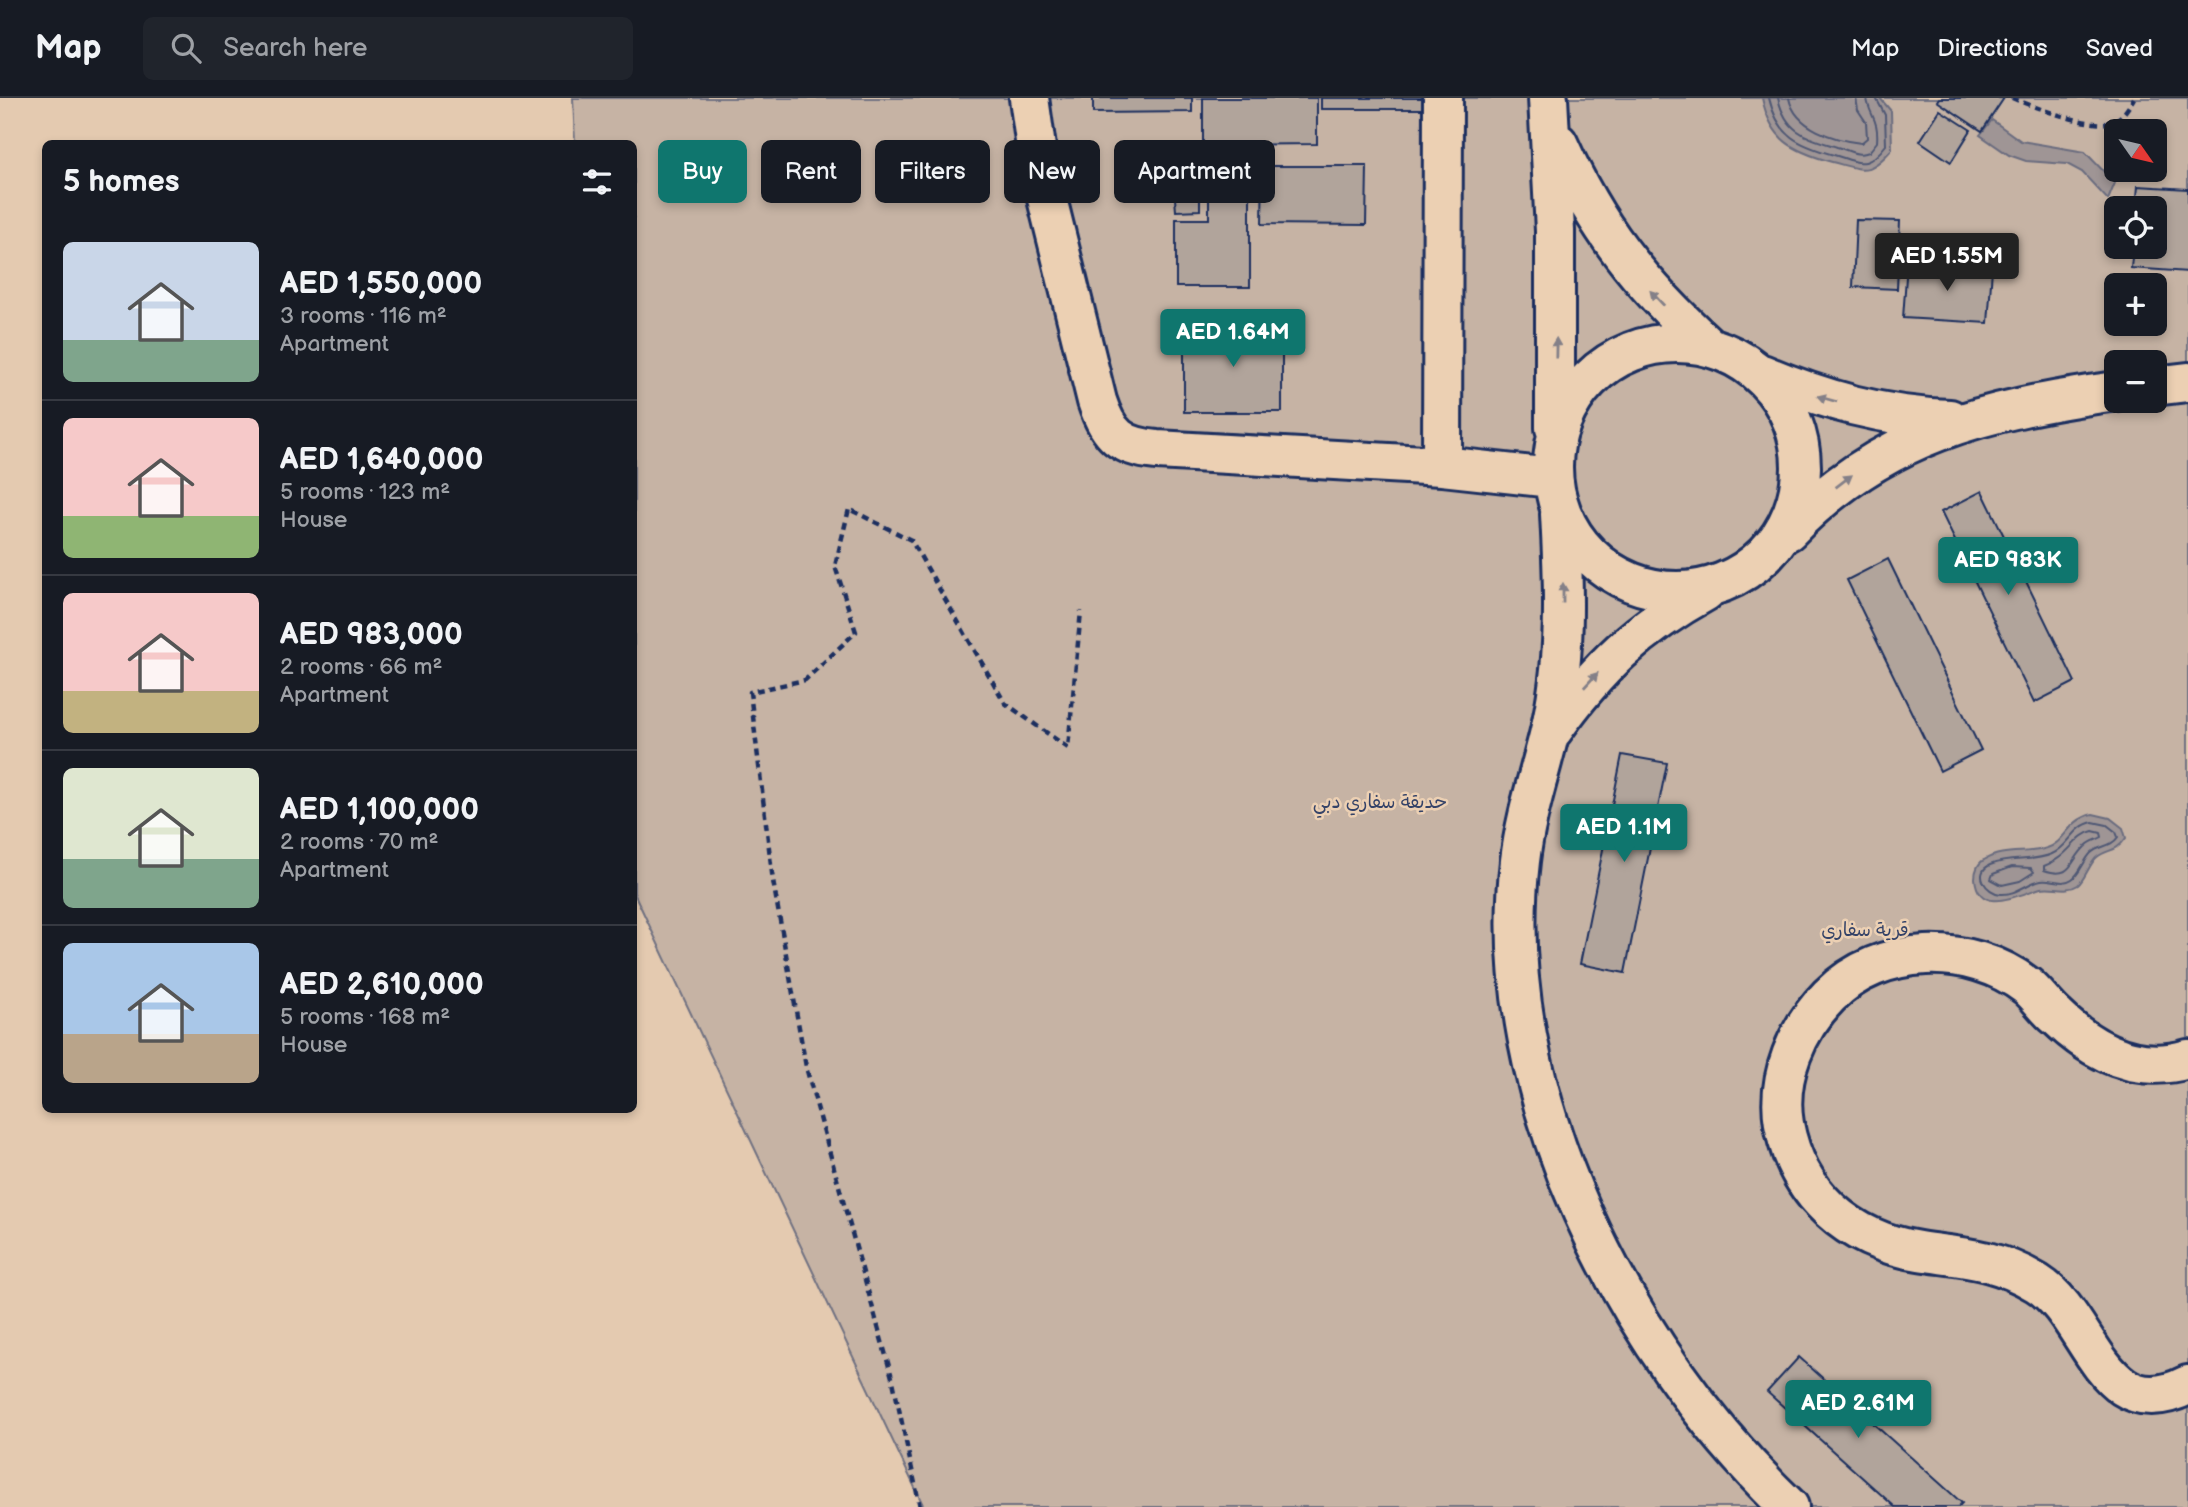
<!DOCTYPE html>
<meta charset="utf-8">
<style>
:root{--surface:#171b24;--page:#20242c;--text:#f1f3f6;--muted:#9ea1a6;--line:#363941;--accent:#0f766e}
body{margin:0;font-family:"Balsamiq Sans","Playpen Sans Arabic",sans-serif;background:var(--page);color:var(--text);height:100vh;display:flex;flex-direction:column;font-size:26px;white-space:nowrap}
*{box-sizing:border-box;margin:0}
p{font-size:23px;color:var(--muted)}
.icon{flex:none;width:38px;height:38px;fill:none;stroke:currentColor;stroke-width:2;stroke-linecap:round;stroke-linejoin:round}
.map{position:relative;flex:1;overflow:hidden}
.panel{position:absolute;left:42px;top:42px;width:595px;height:973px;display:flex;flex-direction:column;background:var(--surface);border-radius:10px;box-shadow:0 4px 10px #0003}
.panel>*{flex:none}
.top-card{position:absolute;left:658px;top:42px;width:665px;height:63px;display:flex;gap:14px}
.needle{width:46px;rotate:124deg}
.fabs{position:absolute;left:2104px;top:21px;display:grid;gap:14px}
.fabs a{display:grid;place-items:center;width:63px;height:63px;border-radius:10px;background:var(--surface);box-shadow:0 4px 10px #0003;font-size:35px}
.price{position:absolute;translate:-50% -60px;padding:0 16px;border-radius:7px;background:var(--accent);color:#fff;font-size:23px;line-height:46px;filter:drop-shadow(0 2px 4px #0008)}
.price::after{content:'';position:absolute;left:50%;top:42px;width:21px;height:16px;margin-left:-10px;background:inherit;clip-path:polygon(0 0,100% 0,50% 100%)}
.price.on{background:#222;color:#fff}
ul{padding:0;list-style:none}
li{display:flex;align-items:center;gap:21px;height:175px;padding:0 21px}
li+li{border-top:2px solid var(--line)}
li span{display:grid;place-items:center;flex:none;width:196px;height:140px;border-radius:10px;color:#555}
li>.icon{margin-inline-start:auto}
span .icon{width:84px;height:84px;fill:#fffc;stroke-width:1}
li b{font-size:30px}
h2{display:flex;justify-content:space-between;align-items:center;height:84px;padding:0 21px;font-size:30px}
.chip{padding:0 24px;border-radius:10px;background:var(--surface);box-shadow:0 4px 10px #0003;font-size:24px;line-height:63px}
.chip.on{background:var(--accent);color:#fff}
header{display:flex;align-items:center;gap:42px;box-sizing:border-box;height:98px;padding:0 35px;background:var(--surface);border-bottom:2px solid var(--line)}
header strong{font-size:33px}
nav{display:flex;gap:38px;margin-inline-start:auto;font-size:24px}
.search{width:490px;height:63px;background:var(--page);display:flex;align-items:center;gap:18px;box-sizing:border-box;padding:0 24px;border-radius:10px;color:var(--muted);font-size:26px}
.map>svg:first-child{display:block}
</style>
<header>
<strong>Map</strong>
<div class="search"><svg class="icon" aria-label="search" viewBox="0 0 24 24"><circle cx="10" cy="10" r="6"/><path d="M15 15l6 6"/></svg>Search here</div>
<nav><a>Map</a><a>Directions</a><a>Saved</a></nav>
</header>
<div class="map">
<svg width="2188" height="1409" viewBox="0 0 2188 1409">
<rect width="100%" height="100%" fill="#e4cab0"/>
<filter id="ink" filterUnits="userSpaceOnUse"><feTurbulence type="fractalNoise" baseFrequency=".0143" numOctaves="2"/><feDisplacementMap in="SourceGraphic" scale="14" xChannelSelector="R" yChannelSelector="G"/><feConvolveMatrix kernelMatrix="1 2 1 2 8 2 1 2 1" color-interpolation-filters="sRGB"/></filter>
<g filter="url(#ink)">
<path fill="#c6b3a4" stroke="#707181" stroke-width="2" fill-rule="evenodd" d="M573,0H2188V1409H924L634,795V46L575,45ZM2116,33H2154V72H2116ZM2116,110H2154V149H2116ZM2116,187H2154V226H2116ZM2116,264H2154V303H2116Z"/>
<path fill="#9f9595" stroke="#6a6c7f" stroke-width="2" d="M1762,0H1880L1891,13L1892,51C1869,78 1863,72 1832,64C1792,53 1771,42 1762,0Z
M1992,22L2021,43L2085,54L2115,85L2108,102L2082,74L2067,66L2026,63L2009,57L1980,37Z
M2093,716L2110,720L2123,730L2126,740C2115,756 2107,750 2096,760C2089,767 2085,781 2078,787C2066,795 2053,787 2041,790C2022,795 1978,820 1975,780C1975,773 1978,765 1984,762C2004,750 2026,757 2047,750C2065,745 2067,722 2093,716Z"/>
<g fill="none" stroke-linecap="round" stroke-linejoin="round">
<path stroke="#505874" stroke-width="2" d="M1769,0C1778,38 1798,47 1834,57C1859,64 1866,73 1886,47L1885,17L1876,0
M1778,0C1786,35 1806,39 1837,49C1849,52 1857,59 1869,54L1877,44C1879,20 1869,18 1867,0
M1789,0C1795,30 1834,42 1861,45L1867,40L1866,24L1858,12L1856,0
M2093,724L2107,727L2116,734L2118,739C2111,750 2099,747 2091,755C2084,762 2080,776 2072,781C2062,788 2051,780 2041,782C2027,785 2016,797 2001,796C1986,795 1973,775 1990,767C2010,758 2032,765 2052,756C2069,749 2073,728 2093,724Z
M2093,733L2101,735L2102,739C2097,742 2091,743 2087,747C2069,762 2074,782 2044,772V768C2068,760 2076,736 2093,733Z
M2012,769L2031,770L2034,774L2020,783L2002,787L1991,781L1993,776Z"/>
</g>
<path fill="#b1a49b" stroke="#1b2f5e" stroke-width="2" d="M1093,0H1192V14L1093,15Z
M1203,0H1317V46L1203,47Z
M1321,0H1431V11H1321Z
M1939,0H2004L1982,33L1937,3Z
M1940,12L1971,32L1951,64L1920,43Z
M1263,68H1367L1366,127L1262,126Z
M1200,87V112L1176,113L1174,88Z
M2138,88L2188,91V174L2131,170L2133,149H2154V110H2136Z
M1209,96H1250V189H1176V121H1209Z
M1856,122L1900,123L1897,191L1853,189Z
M1907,165L1992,171L1988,225L1903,220Z
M1184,229H1282V314H1184Z
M1982,393L2075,584L2034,605L1941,414Z
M1888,461L1981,652L1940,673L1847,482Z
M1622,657L1667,665L1625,875L1580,866Z
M1799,1259L1962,1405L1958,1409H1895L1767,1294Z"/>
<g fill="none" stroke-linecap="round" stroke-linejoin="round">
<g stroke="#1b2f5e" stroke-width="44">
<path id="minor" d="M1029,0L1038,64L1097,303C1108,337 1121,349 1157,352L1442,368L1443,0
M1548,0L1555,133V330
M1558,45C1596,130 1639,184 1707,247
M1553 369a124 124 0 1 1 248 0a124 124 0 1 1-248 0Z
M1762,276C1824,302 1883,319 1950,321
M2154,288L2188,284
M1442,368L1552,380
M1560,416C1564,489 1567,565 1549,637C1539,678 1525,720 1520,763C1493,996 1624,1251 1789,1409
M1788,433C1882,335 1985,312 2116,293
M1553,632C1597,570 1639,530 1706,493
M2188,961C2137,976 2093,954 2057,919C2046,910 2038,897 2027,888C1970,844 1880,846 1829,898C1797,931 1776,979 1784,1026C1797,1096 1848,1142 1919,1153C1964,1160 1996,1160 2037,1185C2092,1219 2101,1331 2188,1287"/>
</g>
<path stroke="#1b2f5e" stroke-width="4.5" stroke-dasharray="7 5" stroke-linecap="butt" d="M2012,0C2031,8 2087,29 2107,25C2121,22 2127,12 2134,0
M920,1409L893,1283L806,969L773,783L750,594L805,582L856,534L835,468L849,411L911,442L1005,605L1068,650L1081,513"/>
<use href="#minor" stroke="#ecd0b3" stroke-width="38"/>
</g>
<defs><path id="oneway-solid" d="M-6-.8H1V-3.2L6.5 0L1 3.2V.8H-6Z" transform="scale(1.75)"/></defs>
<g fill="#848088">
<use href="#oneway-solid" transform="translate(1657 200) rotate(-133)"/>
<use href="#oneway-solid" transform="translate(1556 250) rotate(-89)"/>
<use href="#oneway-solid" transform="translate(1827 301) rotate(-164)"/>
<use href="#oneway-solid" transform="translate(1844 383) rotate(-37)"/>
<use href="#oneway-solid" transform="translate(1563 495) rotate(-90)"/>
<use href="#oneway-solid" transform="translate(1591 582) rotate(-47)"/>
</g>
</g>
<g text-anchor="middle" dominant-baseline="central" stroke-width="5" stroke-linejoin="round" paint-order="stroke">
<g font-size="19" fill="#354368" stroke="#ecd0b3">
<text x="1380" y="704">حديقة سفاري دبي</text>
<text x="1865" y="832">قرية سفاري</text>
</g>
</g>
</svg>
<div class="fabs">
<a><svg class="needle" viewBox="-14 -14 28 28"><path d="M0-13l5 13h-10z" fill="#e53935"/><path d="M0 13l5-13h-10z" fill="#9ea1a6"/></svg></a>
<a><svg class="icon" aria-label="locate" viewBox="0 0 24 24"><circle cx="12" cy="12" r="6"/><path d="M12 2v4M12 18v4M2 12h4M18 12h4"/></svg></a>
<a>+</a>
<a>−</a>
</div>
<b class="price on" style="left:1947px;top:195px">AED 1.55M</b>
<b class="price" style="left:1233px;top:271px">AED 1.64M</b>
<b class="price" style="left:2008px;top:499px">AED 983K</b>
<b class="price" style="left:1624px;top:766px">AED 1.1M</b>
<b class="price" style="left:1858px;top:1342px">AED 2.61M</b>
<div class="top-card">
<a class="chip on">Buy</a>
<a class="chip">Rent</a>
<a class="chip">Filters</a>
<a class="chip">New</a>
<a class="chip">Apartment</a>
</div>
<section class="panel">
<h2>5 homes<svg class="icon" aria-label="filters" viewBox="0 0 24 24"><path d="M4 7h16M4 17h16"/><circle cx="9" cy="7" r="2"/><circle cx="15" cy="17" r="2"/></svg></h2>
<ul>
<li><span style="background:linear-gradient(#c9d6e8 70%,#7fa58c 0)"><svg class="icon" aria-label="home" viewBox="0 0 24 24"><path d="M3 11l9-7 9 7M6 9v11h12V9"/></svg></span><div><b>AED 1,550,000</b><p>3 rooms · 116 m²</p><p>Apartment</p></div></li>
<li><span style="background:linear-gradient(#f6c9c9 70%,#8fb573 0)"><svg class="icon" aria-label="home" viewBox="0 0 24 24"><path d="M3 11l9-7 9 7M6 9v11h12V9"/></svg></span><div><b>AED 1,640,000</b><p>5 rooms · 123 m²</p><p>House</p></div></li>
<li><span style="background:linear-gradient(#f6c9c9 70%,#c2b280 0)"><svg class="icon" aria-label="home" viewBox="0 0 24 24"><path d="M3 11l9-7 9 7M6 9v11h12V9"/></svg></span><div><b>AED 983,000</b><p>2 rooms · 66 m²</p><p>Apartment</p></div></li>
<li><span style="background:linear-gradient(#dfe7d0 65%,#7fa58c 0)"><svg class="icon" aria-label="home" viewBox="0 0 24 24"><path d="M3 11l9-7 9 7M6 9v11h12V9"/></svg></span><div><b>AED 1,100,000</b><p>2 rooms · 70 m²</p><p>Apartment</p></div></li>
<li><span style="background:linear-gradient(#a9c7e8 65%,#b9a48a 0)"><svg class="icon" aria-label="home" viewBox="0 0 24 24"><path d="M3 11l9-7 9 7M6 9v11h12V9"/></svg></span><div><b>AED 2,610,000</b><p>5 rooms · 168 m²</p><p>House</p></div></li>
</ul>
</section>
</div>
